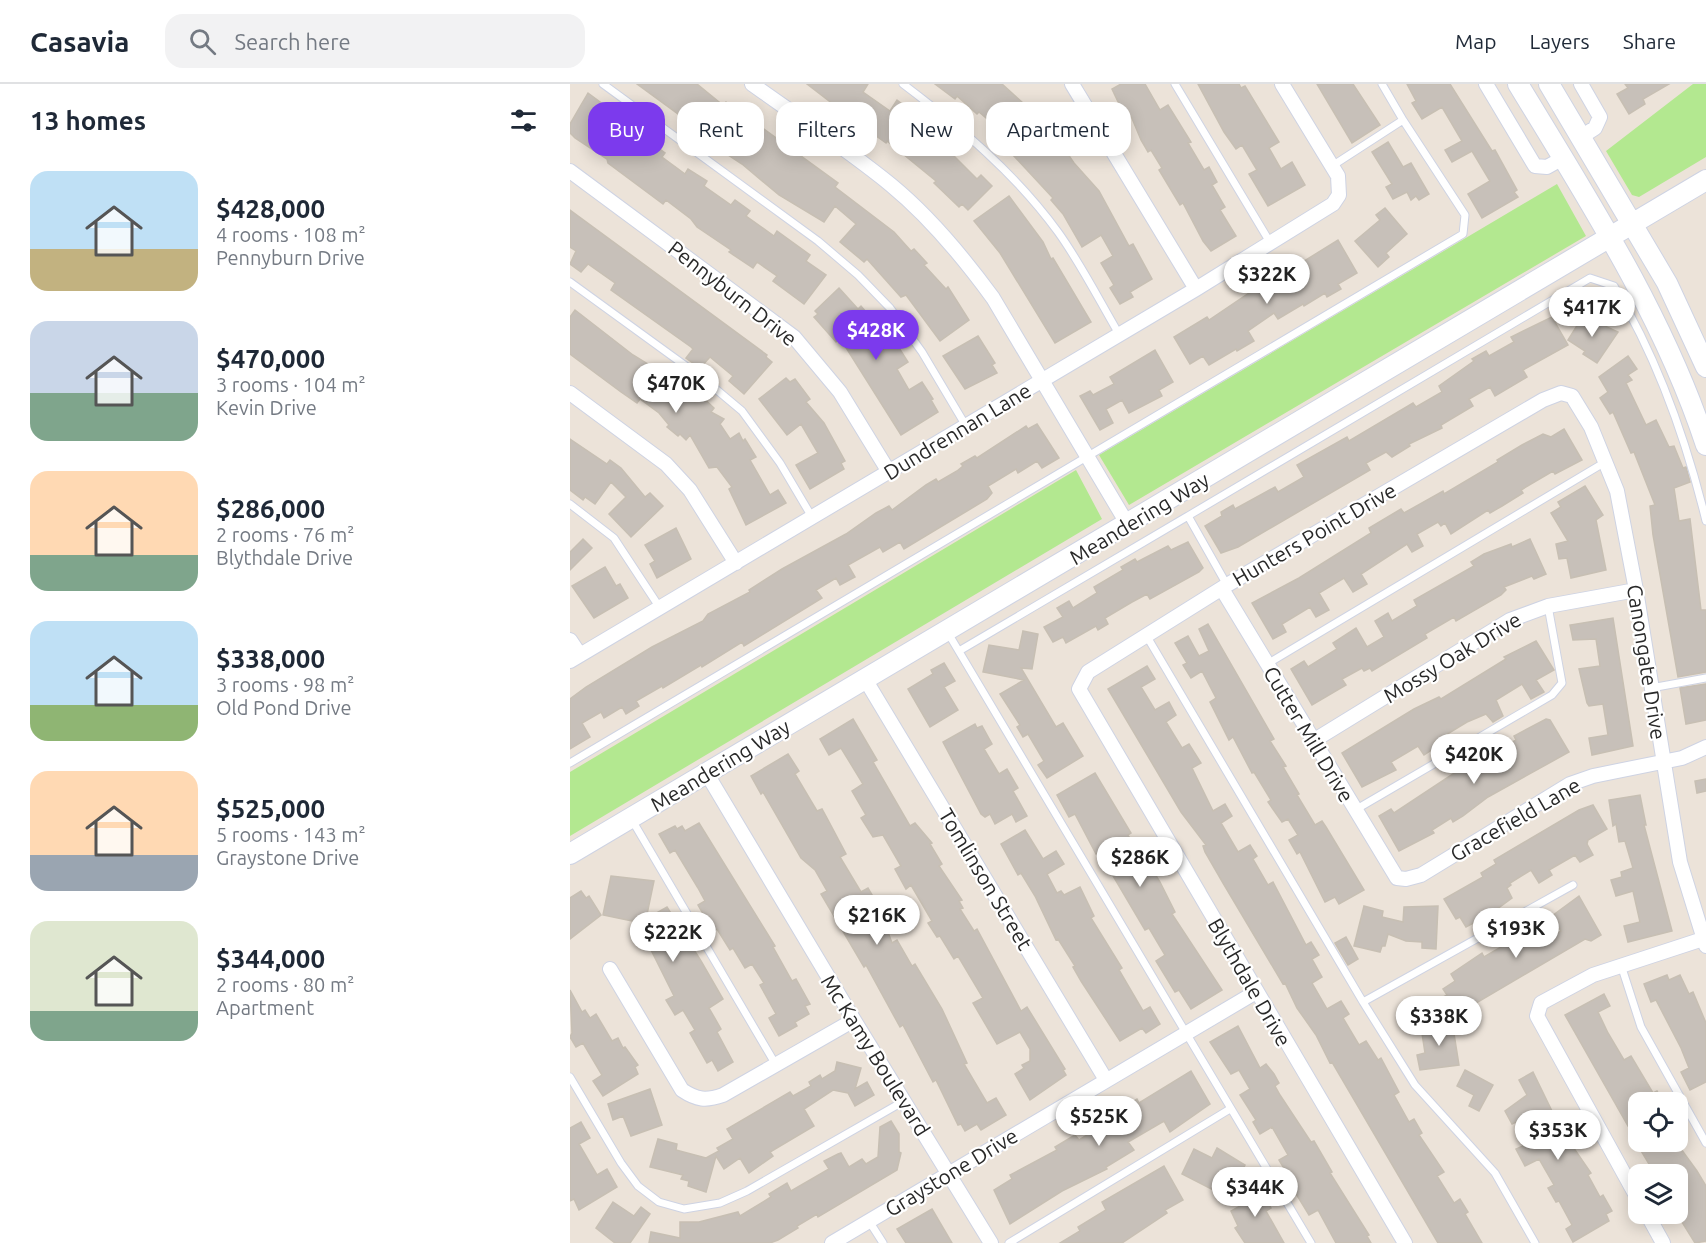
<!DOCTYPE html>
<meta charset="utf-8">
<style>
:root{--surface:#fff;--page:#f2f2f3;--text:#1f2937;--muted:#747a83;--line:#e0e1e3;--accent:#7c3aed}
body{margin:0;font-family:Ubuntu,sans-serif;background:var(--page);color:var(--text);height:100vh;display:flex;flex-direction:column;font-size:22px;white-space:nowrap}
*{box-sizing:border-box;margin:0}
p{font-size:20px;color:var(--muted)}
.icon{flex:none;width:33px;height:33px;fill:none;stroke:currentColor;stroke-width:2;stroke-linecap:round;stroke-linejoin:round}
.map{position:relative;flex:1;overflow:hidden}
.side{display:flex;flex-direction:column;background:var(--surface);width:570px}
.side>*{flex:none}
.top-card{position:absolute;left:18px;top:18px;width:570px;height:54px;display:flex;gap:12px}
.tools{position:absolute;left:1058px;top:1008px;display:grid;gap:12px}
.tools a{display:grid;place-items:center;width:60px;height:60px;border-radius:12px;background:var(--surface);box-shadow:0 3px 15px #0003;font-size:30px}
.price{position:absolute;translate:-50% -51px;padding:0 14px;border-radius:21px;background:#fff;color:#222;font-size:20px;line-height:39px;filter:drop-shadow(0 2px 3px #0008)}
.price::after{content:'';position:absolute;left:50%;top:36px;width:18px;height:14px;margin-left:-9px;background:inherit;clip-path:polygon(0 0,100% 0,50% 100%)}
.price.active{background:var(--accent);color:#fff}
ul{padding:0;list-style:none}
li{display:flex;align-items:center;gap:18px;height:150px;padding:0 30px}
li span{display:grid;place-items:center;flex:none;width:168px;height:120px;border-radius:18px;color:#555}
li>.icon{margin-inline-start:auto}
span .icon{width:72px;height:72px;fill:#fffc;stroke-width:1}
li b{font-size:26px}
h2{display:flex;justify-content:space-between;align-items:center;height:72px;padding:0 30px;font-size:26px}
.pill{padding:0 21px;border-radius:18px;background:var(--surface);box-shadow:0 3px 15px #0003;font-size:21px;line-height:54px}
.pill.active{background:var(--accent);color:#fff}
header{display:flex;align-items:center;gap:36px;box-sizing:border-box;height:84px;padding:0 30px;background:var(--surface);border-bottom:2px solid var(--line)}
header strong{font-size:28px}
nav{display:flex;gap:33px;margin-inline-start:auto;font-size:21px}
.search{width:420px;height:54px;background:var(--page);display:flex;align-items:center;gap:15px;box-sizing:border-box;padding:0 21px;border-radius:18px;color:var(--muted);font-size:22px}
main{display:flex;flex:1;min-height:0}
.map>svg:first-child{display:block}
</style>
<header>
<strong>Casavia</strong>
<div class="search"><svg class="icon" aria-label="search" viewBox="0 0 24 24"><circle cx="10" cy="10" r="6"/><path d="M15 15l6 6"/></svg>Search here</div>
<nav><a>Map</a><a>Layers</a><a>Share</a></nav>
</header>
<main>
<section class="side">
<h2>13 homes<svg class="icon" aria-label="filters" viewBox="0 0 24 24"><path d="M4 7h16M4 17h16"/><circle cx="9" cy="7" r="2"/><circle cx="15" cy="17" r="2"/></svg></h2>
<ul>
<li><span style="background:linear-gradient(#bfe0f5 65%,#c2b280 0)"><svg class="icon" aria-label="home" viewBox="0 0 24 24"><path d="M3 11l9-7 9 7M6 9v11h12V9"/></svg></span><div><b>$428,000</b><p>4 rooms · 108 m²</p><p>Pennyburn Drive</p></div></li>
<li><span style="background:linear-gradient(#c9d6e8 60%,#7fa58c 0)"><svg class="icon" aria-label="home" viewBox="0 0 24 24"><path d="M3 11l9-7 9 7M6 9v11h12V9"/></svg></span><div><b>$470,000</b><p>3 rooms · 104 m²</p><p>Kevin Drive</p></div></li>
<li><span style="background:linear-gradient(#ffd9b3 70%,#7fa58c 0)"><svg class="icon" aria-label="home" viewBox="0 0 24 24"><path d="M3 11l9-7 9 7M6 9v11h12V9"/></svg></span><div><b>$286,000</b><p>2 rooms · 76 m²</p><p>Blythdale Drive</p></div></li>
<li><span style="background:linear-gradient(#bfe0f5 70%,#8fb573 0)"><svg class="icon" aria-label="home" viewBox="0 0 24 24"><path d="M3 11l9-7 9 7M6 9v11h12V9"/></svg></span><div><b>$338,000</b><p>3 rooms · 98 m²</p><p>Old Pond Drive</p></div></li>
<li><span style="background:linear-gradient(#ffd9b3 70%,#9aa5b1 0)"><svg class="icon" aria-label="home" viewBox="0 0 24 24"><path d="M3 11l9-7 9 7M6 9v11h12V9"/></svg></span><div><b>$525,000</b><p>5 rooms · 143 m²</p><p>Graystone Drive</p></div></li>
<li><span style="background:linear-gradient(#dfe7d0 75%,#7fa58c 0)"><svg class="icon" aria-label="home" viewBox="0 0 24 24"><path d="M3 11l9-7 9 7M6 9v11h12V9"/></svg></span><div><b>$344,000</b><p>2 rooms · 80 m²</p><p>Apartment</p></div></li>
</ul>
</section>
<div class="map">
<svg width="1136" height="1159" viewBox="0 0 1136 1159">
<rect width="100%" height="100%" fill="#ece3d9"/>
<path fill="#b3e890" d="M1123,0H1136V73L1069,113L1062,111L1036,67Z
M987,100L1016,152L559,421L529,371Z
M506,386L532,435L0,752V688Z"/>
<path fill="#c7c0b9" stroke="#c7bfb3" stroke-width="1.5" d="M67,0H127L154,22L156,18L191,43L268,99L265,103L324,148L341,167L344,165L357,179L354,181L376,205L378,203L399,236L370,257L336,211L331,213L297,175L294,178L270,158L286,140L265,122L254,138L209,111L172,80L108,38L112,33Z
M237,0H298L293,8L320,27L327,16L350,34L352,32L364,42L359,47L377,61L375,63L407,95L411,91L422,102L398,126L392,120L389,123L364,99L366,97L317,57L316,59L285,37Z
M365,0H432L453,19L484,50L504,79L529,107L559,162L563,160L582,195L560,208L563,213L550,220L540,204L544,201L531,179L543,172L531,151L512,163L493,130L481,116L483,114L430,57L436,51L409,28L407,30L387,12L385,15Z
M551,0H575L590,26L598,21L621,58L618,59L634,86L639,83L647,98L642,101L655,123L650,126L666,152L641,167L633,157L613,119L610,121L589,86L592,84L581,66L578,68L571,56L561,32L557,34L550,22L542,5Z
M628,0H669L671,4L675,2L709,58L699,64L711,85L722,78L735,101L698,122L679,90L687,86L672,61L666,65L654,48Z
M747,0H783L810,41L782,59Z
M837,0H880L922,67L925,66L947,106L944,108L948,113L912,134L898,110L920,97L902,67L882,78L875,66L892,57L872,23L852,35L842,19L846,17Z
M1055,0H1099L1073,15L1075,20L1059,30L1047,10L1058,4Z
M18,9L34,21L28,29L56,49L58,46L80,64L83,60L95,69L92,73L115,90L118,85L137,97L134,102L161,121L165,116L180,127L176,132L204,152L207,147L240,171L236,177L256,191L234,220L203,197L207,192L187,178L183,184L159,168L161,166L127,143L121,135L96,116L93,120L38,79L37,75L5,54L0,49V40Z
M818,58L833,83L841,79L859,110L849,116L846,112L841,116L837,108L823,115L816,103L822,100L802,68Z
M439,112L473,158L481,175L483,174L521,238L485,259L430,169L404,137Z
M815,124L837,150L816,169L819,173L808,183L785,157L810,136L806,131Z
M0,126L197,271L196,273L202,278L174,310L159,297L163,292L140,273L130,284L116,274L123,265L121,263L41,206L45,199L18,180L11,188L0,180L6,167L0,163Z
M768,156L787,189L768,200L771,205L757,213L755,209L734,222L733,220L708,235L704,229L678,247L684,257L667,267L666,265L639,281L633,272L620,280L604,253L637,233L639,236L697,197L723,184Z
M269,204L288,225L291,222L302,235L319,264L326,259L338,278L327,285L339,306L352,298L363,315L361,316L368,328L331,351L270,254L266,258L244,233L248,230L245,227Z
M5,226L63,271L99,293L125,318L130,311L144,324L141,328L154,335L150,340L160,355L169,349L173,357L175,355L186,373L180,376L200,411L208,406L216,419L176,441L159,405L162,403L147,383L139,384L120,351L116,356L110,350L108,352L97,343L99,341L89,329L70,315L67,319L51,308L0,270V233Z
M1013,232L1048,248L1027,279L1013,270L1015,267L998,256Z
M982,233L998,261L953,286L957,293L925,312L920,303L899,315L903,322L871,341L872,344L839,360L840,362L822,373L816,368L796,379L800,386L668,463L651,469L635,442L652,432L651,428L663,421L665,425L705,403L708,408L734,393L727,381L777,353L779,357L843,319L846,323L872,308L869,302L904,277L902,275L916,267L919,272L944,258L941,253Z
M408,252L425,279L422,281L427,289L395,305L373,272Z
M585,266L603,298L589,306L592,312L559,329L552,316L536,325L543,339L530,346L510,312L520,307L523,311L544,300L540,293Z
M1058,272L1067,285L1058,291L1062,296L1056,299L1076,341L1086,336L1099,363L1104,362L1113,384L1116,383L1120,398L1104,404L1109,437L1120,435L1131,526H1136V588L1108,593L1083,451L1080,422L1085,421L1064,368L1061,369L1043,328L1040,330L1030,314L1038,308L1029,293Z
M216,294L220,298L225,295L240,315L236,318L254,339L275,377L271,379L274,385L240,405L226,381L248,369L231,340L217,351L189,315Z
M467,340L489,374L472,384L467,377L448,389L446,385L418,402L422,409L417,415L334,465L330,458L313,468L310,463L278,481L285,493L270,501L266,494L246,506L252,514L174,562L172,558L132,583L131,581L93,604L92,602L66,617L69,622L56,630L52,623L34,634L31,628L12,639L20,653L0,665V615L16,603L82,563L133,537L138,530L180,508L179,506L212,485L276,450L306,429L319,422L322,426L356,401L366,395L368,398L387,387L393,382L391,380L405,372L407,374L456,342L458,345Z
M994,345L1012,376L985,390L983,387L951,406L953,409L932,422L920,429L918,426L881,450L875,439L871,442L868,438L847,450L853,462L842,468L837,460L791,490L797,500L783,508L774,494L749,509L759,526L746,533L740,523L712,540L716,548L703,555L682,519L729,494L801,449L799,444L831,425L834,429L873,407L874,410L928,378L927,376L952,361L973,350L981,353Z
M0,355L37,380L40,376L51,384L75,413L80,409L93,422L61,453L39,430L56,413L41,398L25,420L15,413L13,416L0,406Z
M1015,402L1033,431L1026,436L1036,486L1001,494L997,474L989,475L986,460L998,457L981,429L991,423L988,418Z
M106,444L121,475L87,494L80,480L85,477L75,461Z
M13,455L22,464L0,486V468Z
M960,455L976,490L964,495L962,492L934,503L936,506L931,511L886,537L884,533L855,550L857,554L802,587L800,584L794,587L792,584L772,595L776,601L742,621L721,585L734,577L738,583L767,565L763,559L786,544L797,563L814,553L805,537L818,529L822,537L847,522L844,516L904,482L901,478L914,470L941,460L942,463Z
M618,458L633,484L629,488L580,515L577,510L562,518L535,534L538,540L528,546L526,542L496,559L493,553L483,558L474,543L493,533L487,524L499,517L503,524L527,509L524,503L553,486L551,483L565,475L567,478L598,462L601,466Z
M35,483L46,502L50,500L58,514L24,534L2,502Z
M1043,534L1063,662L1022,671L1019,654L1038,651L1033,620L1019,622L1017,619L1009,585L1030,582L1026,555L1003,556L1000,541Z
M638,540L704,655L700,657L716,682L713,683L729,710L727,711L745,741L752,737L756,743L794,806L769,820L765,813L755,818L730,768L727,770L719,756L728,751L718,735L712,738L698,718L701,716L684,688L682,689L663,653L659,656L640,618L646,614L632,587L621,594L613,581L617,579L605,559L618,552L629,572L639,567L629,545Z
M453,547L468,550L462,585L451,584L486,643L493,639L513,672L477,694L468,681L474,677L458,650L453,653L447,643L450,641L430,610L454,596L413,588L419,561L449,566Z
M966,557L984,586L966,596L974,608L961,615L952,600L926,616L933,632L923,638L916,630L897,638L864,658L866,663L854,671L848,662L821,678L826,686L792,703L772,669L844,625L869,613L871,615L936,575L934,573Z
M374,579L385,597L374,603L388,626L360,643L338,605L363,590L361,586Z
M577,582L585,595L571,603L585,626L599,618L606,631L596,638L612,664L619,660L631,679L622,684L643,727L655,720L662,732L651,739L668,768L680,761L687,772L683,775L698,801L703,798L736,861L741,858L749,871L742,875L752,893L742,899L757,925L771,917L779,930L773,934L789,961L796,957L808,976L811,974L829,1008L824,1011L839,1038L844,1035L852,1049L849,1051L874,1088L867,1092L884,1119L890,1115L898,1128L895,1130L912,1159H868L762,978L760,979L746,951L727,924L715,899L713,900L653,799L635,768L633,762L636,761L611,728L547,620L538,605Z
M1136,600V636L1116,640L1110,604Z
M283,635L307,676L303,678L340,742L345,739L362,759L360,760L372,780L369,782L392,816L389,817L393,824L390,825L404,847L407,845L451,927L457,923L495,985L493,986L496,991L460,1016L445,990L454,984L452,981L460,977V965L450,948L427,960L403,919L413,914L388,872L384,875L370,852L367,853L358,839L362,837L341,801L336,805L325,785L331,782L313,751L303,753L291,734L296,731L282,707L293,700L271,664L259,671L250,655Z
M976,635L980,636L999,668L918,713L893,732L883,738L881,734L862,746L864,749L829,767L809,732L821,725L824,729L889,686L909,678L946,656L944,652Z
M405,640L407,644L412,642L422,660L414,665L429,690L437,685L448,704L443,707L457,732L446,738L442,730L425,740L420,730L415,733L411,730L373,658Z
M218,670L229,687L225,690L247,727L252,725L257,734L276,770L270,773L291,808L298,804L308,821L322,859L327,856L342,882L345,880L372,925L397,979L394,980L417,1019L426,1014L436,1031L411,1046L407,1040L395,1047L391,1040L388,1041L366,996L363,998L333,941L330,943L296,881L294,883L251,810L257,807L245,786L231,774L193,708L191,710L181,692Z
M525,689L561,749L558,751L570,772L573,770L590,798L605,828L602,830L652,906L621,925L609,906L605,908L586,877L595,871L579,844L575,846L529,768L526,770L505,730L499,733L487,711Z
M1136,695V707L1127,709L1125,697Z
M1070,711L1076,741H1074L1102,847L1058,858L1054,842L1070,838L1063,807L1046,812L1041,796L1052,793L1051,788L1063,784L1055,757L1049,758L1046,740L1043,742L1039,716Z
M1023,721L1037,745L1018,756L1017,760L1023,771L1010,778L1005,771L979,786L982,791L969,799L961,786L940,799L941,801L937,804L942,814L920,830L896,843L890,833L886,835L874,815L913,793L911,789L926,780L924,776L1009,726Z
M129,739L205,862L203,863L222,897L226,895L240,920L235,922L239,930L225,938L227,942L209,952L199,934L206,930L190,901L194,899L182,880L175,884L163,864L160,866L147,845L143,847L128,821L135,817L128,804L105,766L100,769L89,750L105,742L107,745L112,742L115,747Z
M455,746L473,775L486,767L494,780L477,790L487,809L491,807L494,811L510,803L524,832L521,834L552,884L549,886L573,927L580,923L590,940L576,949L572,944L550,957L511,897L503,883L505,882L488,855L486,856L465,812L451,789L448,791L431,760Z
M41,792L84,797L76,835L97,823L131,877L153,915L139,924L151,945L147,948L163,978L148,987L142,976L137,979L120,949L125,946L113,926L105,931L96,916L104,912L67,838L33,831Z
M11,807L16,814L19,812L31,831L0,855V814Z
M1009,812L1031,851L1021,857L1015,855L879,935L868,916L877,911L873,905L885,897L881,890L912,869L914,873L945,855L944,852L957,844L967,861L991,847L982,832Z
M794,822L813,827L812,833L833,838L834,823L868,822L866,865L852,864V858L836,857L818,850L815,862H812L810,868L784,862Z
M776,853L788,875L778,881L765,859Z
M1097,891L1099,896L1110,891L1119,910L1123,908L1136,939V998L1120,1006L1111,988L1119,984L1111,964L1086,916L1081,918L1074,900Z
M0,906L12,928L15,926L20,934L26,930L42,957L48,954L53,964L55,963L68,981L65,983L68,990L33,1012L23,997L32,991L13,959L6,963L0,953L2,949Z
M1034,910L1040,922L1028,928L1038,949L1054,976L1061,972L1083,1009L1087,1007L1093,1018H1068V1036L1058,1042L995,931Z
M882,937L889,981L850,986L847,971L855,969L851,943Z
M668,942L690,984L696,980L704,990L709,999L705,1002L710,1011L741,1058L744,1057L762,1088L760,1089L799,1151L797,1152L801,1159H766L748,1126L739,1131L725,1108L723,1109L717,1099L721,1096L709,1076L718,1071L702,1043L690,1050L683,1038L686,1036L670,1011L680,1005L669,986L661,990L640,958Z
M267,978L291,984L285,1005L297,998L304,1011L285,1022L278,1009L263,1006L234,1025L244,1042L200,1068L203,1072L179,1089L170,1074L154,1085L146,1072L136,1108L118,1102L119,1097L111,1095L113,1091L80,1083L88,1055L107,1060L106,1066L136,1074L149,1067L147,1064L163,1055L157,1045L220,1008L223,1012L241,1002L239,998L250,991L252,995L265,987Z
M895,986L923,1001L909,1027L899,1022L904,1011L887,1002Z
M621,987L640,1020L600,1048L594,1037L558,1058L564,1066L536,1083L537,1085L492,1107L440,1140L424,1106L442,1095L440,1091L487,1066L485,1063L505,1051L509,1056L527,1045L524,1041L539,1033L537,1030L548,1024L549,1026L567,1015L569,1019Z
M963,988L1000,1064L1003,1063L1021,1089L1018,1091L1030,1113L1033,1111L1042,1127L1036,1130L1039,1137L1003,1158L996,1145L1002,1141L989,1117L986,1118L978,1104L984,1101L969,1075L955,1082L946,1065L957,1060L946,1038L942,1040L935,1027L957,1011L949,996Z
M80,1005L92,1041L61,1052L53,1032L43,1036L38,1020Z
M321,1037L329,1050V1068L331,1069L327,1086L248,1133L247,1130L227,1142L228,1144L208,1156L200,1159H79L81,1148L110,1154V1138H129L168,1128L170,1132L201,1113L199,1110L217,1099L221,1107L259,1085L254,1077L268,1070L271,1069L279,1083L292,1075L296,1080L308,1073L310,1043Z
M11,1038L20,1054L9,1060L27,1091L37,1085L47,1103L9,1126L4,1115L0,1117V1044Z
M1071,1058H1106L1127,1087L1136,1102V1157L1125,1159L1107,1130V1090H1085L1070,1065L1074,1063Z
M647,1064L675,1081L659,1114L612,1090L624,1065L642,1074Z
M594,1082L613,1116L595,1126L597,1129L552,1159H490L510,1147L508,1143L536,1126L532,1118Z
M688,1101L701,1124L696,1127L714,1159H675L665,1144L668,1142L661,1127L672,1121L661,1115Z
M43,1118L64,1132L71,1123L80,1130L60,1159H45L26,1144Z
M362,1125L382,1159H336L327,1145Z"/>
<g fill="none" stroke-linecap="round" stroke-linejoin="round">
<g stroke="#ced3e3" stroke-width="9">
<path id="lane" d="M33,0L248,157L288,191L320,224L352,268L396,342
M333,0C391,44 445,89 488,148C511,180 529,216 549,250
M605,0L701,160
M762,82L833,36L812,0
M0,198L135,296L172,327L210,379L242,433
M0,420L44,454L90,524
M657,501L618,432L1020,194L1044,202C1088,275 1116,355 1136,437
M378,549L741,1159
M576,551L793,918
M389,567L618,432
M697,580L1037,377
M1081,604L1136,594
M0,679L893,150L895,131L833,36
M785,726L982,611L992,599L978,522
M62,736L206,981
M1051,881L1071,943L1136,1059
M0,993L51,1079L68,1102L89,1118L114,1125L150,1119L177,1107L334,1017
M299,1137L313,1159
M439,1159L660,1025
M965,1159L925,1089L845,1001L793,918L1003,801"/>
</g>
<g stroke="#ced3e3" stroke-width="16">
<path id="street" d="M182,0C228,33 277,65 321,101C360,133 393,173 423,214L558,441
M502,0L626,205
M916,0L965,82L977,83L993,74
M1011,0L1030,33L1025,44L1011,53
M0,87L224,253L270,308L319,388
M0,309L96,380L120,406L166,479
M652,505L827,794L836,795L851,791L1000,700L1023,692L1112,674L1136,663
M0,556L10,571
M0,577L626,205L763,120L769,111L768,92L712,0
M295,595L536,996
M743,657L940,536L978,522L1066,506
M137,690L284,936L421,1159
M40,885L112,1006C127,1016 136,1017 153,1011L284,936
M1068,1115L967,932L971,919L1023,891L1133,855
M1077,1130L1093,1159
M262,1159L686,908
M835,1159L509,605L518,588L657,501L973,316L991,309L1002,312L1021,343L1047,407L1066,506L1110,778L1136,862"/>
</g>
<g stroke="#ced3e3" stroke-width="22">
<path id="secondary" d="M948,0C1019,117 1093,231 1136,361
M979,0L1097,199L1136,283
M0,770L1136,96"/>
</g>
<use href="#lane" stroke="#fff" stroke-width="7"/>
<use href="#street" stroke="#fff" stroke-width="14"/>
<use href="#secondary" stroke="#fff" stroke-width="20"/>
</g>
<g text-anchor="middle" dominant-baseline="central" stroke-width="4.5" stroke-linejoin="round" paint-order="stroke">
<g font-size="21" fill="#292929" stroke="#fff">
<text transform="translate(163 209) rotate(38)">Pennyburn Drive</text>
<text transform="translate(387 347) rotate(-31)">Dundrennan Lane</text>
<text transform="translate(569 434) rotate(-31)">Meandering Way</text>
<text transform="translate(744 450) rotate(-30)">Hunters Point Drive</text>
<text transform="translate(882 573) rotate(-31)">Mossy Oak Drive</text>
<text transform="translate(1077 578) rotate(81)">Canongate Drive</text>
<text transform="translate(739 650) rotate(59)">Cutter Mill Drive</text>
<text transform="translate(150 681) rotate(-31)">Meandering Way</text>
<text transform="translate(945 735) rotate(-30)">Gracefield Lane</text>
<text transform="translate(416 795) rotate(59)">Tomlinson Street</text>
<text transform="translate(680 898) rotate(60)">Blythdale Drive</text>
<text transform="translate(306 971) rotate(58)">Mc Kamy Boulevard</text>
<text transform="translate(381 1088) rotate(-31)">Graystone Drive</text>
</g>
</g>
</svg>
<div class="tools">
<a><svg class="icon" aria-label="locate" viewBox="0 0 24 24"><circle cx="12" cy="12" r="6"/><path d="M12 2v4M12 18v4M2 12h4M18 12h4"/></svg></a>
<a><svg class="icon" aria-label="layers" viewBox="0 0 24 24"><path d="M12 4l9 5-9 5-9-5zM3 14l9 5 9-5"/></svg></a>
</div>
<b class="price" style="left:697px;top:221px">$322K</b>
<b class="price" style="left:1022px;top:254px">$417K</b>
<b class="price active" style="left:306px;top:277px">$428K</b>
<b class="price" style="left:106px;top:330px">$470K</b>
<b class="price" style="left:904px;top:701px">$420K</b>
<b class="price" style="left:570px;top:804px">$286K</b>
<b class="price" style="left:307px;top:862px">$216K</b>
<b class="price" style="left:946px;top:875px">$193K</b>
<b class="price" style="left:103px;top:879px">$222K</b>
<b class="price" style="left:869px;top:963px">$338K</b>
<b class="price" style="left:529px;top:1063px">$525K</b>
<b class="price" style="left:988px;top:1077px">$353K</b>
<b class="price" style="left:685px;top:1134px">$344K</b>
<div class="top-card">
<a class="pill active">Buy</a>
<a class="pill">Rent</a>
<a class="pill">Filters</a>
<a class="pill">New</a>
<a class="pill">Apartment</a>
</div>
</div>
</main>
